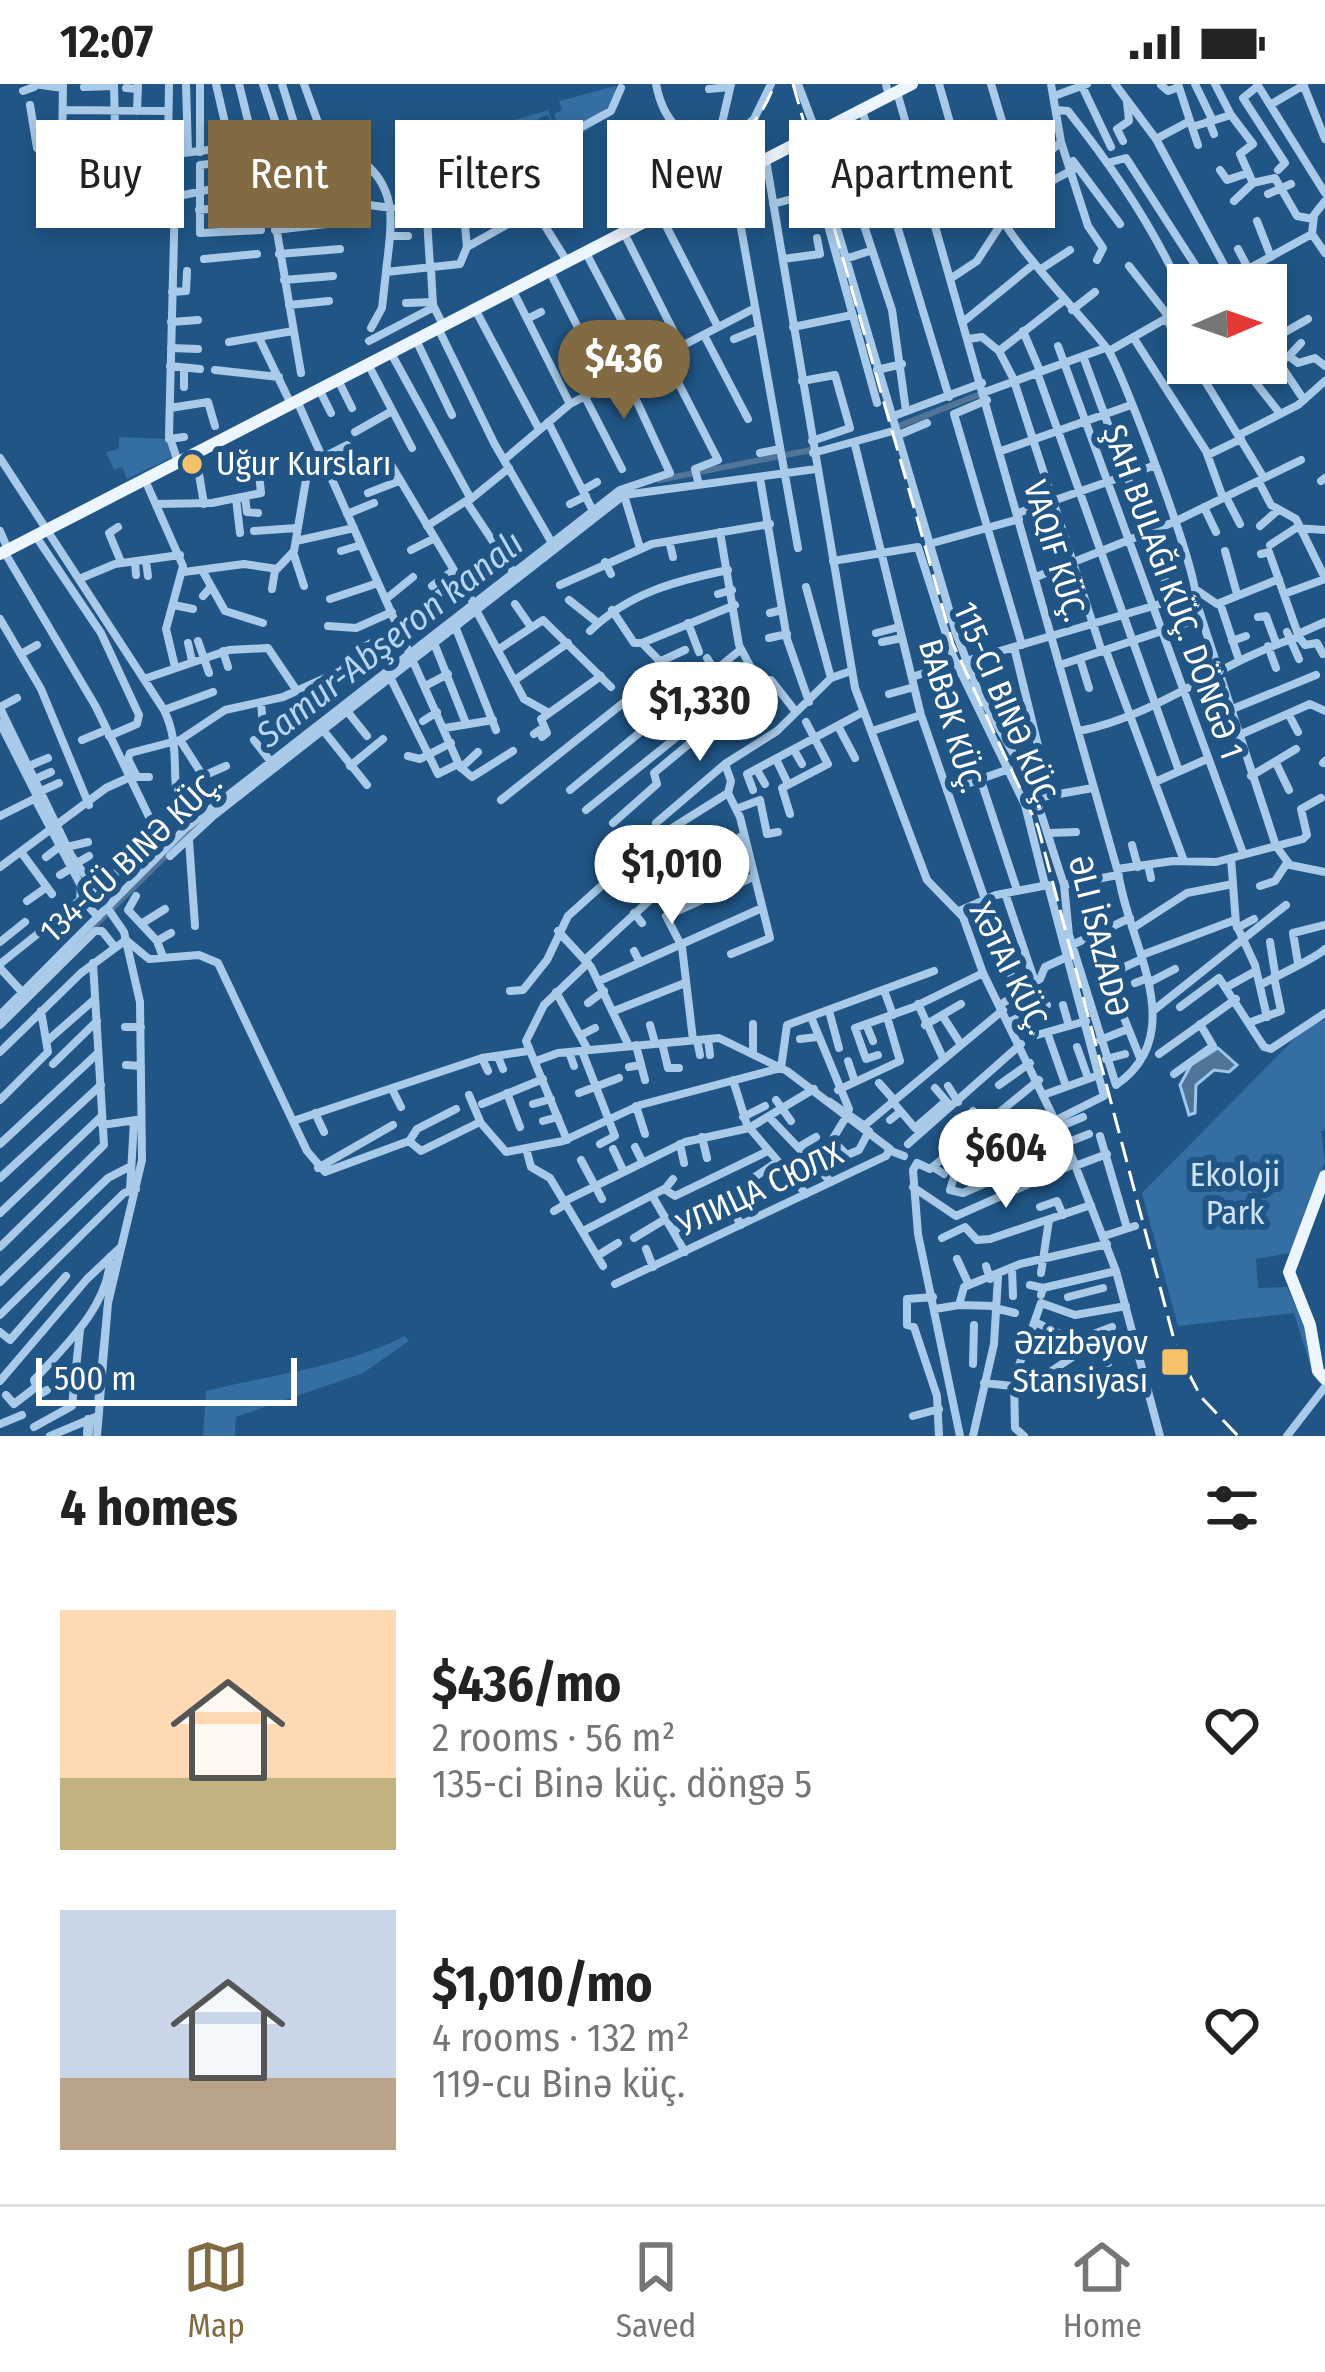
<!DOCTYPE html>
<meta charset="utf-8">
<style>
:root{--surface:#fff;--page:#f2f2f2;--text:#222;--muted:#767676;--line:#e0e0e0;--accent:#826a42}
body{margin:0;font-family:"Fira Sans Condensed",sans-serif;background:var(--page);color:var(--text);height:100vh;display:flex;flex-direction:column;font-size:45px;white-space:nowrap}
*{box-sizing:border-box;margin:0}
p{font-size:39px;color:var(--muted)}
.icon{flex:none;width:66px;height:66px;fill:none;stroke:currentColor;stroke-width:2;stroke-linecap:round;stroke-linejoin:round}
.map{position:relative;height:1352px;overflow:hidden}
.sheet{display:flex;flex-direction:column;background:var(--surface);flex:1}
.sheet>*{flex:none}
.guide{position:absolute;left:36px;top:36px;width:1254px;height:108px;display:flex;gap:24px}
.needle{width:78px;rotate:88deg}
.fabs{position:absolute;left:1167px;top:180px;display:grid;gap:24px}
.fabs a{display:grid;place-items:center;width:120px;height:120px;border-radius:0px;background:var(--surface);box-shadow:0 6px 18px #0003;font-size:60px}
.scale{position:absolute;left:36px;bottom:30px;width:261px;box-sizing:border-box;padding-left:12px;border:6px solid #fff;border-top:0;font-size:33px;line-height:42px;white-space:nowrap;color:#fff;-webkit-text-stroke:9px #205585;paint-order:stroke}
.price{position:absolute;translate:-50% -102px;padding:0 27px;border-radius:42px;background:#fff;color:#222;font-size:39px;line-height:78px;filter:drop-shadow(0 3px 6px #0008)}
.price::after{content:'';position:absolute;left:50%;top:72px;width:36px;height:27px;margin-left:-18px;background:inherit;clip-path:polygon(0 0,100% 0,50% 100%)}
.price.selected{background:var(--accent);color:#fff}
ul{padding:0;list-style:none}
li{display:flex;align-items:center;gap:36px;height:300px;padding:0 60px}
li span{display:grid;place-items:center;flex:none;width:336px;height:240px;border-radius:0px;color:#555}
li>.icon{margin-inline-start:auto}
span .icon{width:144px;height:144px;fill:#fffc;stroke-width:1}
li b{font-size:51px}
h2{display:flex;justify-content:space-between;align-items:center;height:144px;padding:0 60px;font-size:51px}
.pill{padding:0 42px;border-radius:0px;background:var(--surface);box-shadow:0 6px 18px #0003;font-size:42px;line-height:108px}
.pill.selected{background:var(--accent);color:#fff}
.status{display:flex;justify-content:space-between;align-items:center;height:84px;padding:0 60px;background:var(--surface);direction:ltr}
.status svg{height:33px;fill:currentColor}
.menu{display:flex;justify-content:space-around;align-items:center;height:168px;border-top:3px solid var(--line);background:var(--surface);font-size:33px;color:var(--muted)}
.menu a{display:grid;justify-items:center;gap:6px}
.menu .selected{color:var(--accent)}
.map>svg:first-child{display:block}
</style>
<div class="status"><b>12:07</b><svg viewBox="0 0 49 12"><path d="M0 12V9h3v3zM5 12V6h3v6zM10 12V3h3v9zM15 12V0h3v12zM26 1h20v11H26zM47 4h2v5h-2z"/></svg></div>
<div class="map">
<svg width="1325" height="1352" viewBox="0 0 1325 1352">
<rect width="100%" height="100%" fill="#205585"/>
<path fill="#346ea3" d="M616,2L614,21L562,52L554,30L562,26L559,17Z
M548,26L558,53L548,31L539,34L535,45H549L553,56L510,77L495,42Z
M605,34L540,78L567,119L545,134L528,105L534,73Z
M119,353L166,355L173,373L127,395L122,383L114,386L106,368L119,365Z
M1325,936V1045L1321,1047L1325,1078L1290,1169L1256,1175L1258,1204L1287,1203L1307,1247L1313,1291L1294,1229L1178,1242L1142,1109L1309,940Z
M405,1252L409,1257L363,1289L236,1333L235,1352H203L206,1307C273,1290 344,1283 405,1252Z"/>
<path fill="#507599" stroke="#9dc7eb" stroke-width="3" d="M1218,964L1237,981L1229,988L1214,986L1196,1001L1195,1029L1189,1031L1180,1001L1191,981Z"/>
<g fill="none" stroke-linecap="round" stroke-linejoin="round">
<path stroke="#9dc7eb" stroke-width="3" d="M830,1015L865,1039
M96,1315L107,1205
M91,1352L93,1337"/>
<path stroke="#507599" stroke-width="6" d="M896,343L978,311
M659,396L816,365
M71,865L202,736"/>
<path stroke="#a9cbe9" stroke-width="8" d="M34,0L63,4
M114,0L115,44
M169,0L168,65L176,74L169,351L177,375
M186,0L188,68
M216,0L231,65
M239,0L254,61
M263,0L285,67L325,59
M282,0L302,65
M304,0L332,77L336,82H368C400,112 390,148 386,188L460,180L467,163L535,125
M656,0C663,36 682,59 720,58
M731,0L719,52L732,88
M798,0L815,45
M886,0L887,5
M939,0L953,49
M991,0L1014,77L984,88C983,136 1079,226 1108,266C1123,288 1202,499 1195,514L1276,762L1290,781L1325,788
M1115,0L1156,55L1231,194
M1178,0L1190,37
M1195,0L1212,35
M1215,0L1231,31
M1257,0L1325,109
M1303,0L1325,55
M1161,1L1168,7L1179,3
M1082,2L1111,63
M1258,2L1243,14L1285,79L1278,86
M84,3L114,2
M126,4L138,5
M709,5L730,3
M23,7L34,3
M897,8L1117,785L1173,777L1216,778L1303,755L1307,751L1301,725L1321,714
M1054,12L1087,0
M30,21L37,64L168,67
M1270,21L1304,1
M63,26L168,27
M862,26L949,313
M1057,26L1068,27C1115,86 1160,152 1188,222
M137,27L138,0
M1209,37L1214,50
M831,42L892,226L906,327
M1192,43L1198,61
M105,45L128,43
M817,50L819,83L956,549L978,607L1013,669
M1156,55L1190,37L1192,43L1231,31L1253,60L1240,70L1253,99L1275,94L1297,132L1313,135
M1123,57L1117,45L1129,37L1127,18
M1061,58L1088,142L1103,164L1097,176
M262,60L301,289
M795,60L806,92L818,105L877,319
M724,62L754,35L771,0
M239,64L246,98
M62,66L63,0
M200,68V0
M175,70L282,57
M766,76L855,604L927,796L963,833L983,889L1068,1063L1116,1187L1160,1352
M1014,77L1047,70L1061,58L1051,0
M1073,77L1120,140
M226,78L200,81V149L261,146
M673,78L693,69L701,48
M1107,79L1126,74L1208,201
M506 94a10 10 0 1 1 20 0a10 10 0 1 1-20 0Z
M520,85L532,70L611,27L621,4
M1220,86L1227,96L1248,89
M745,88L741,144L798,464
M951,88H984
M520,102L565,174
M960,105L985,99
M1033,107L1050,138
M1268,110L1291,100
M174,113L269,93
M970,117L989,109
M1234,117L1253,99
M1325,117L1314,131L1312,150L1325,169
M773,120L803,112
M463,121L467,163
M272,125L361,120L392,124
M298,125L294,94L336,82
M1000,125L1074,85
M199,126L257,120
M660,130L718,243
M970,131L995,119
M427,135L430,182
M465,136L507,126L528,114
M1257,137L1271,173
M275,146L352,137
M624,149L681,262
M390,152H408
M1238,165L1248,184
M586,169L645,281
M279,170L340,165
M204,175L257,170
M783,175L820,170L817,154
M845,175L870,167
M1129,182L1169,233
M1041,185L1070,166
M431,186L433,221L442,239
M550,188L607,301
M950,195L977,177L1005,134
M284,196L333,192
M1219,201L1312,150
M513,207L570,320
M172,208L186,207L187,187
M406,219L433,218
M289,221L329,217
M1072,226L1095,208
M476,227L539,345
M527,235L541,228
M1166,235L1188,269
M171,238L198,236
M963,238L1034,180
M793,243L852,231
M371,244L382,224L386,188
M439,246L494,359L552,459
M1023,247L1040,287
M704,251L748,335
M1133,253L1206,367L1223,414
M734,255L759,245
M968,255L982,253L999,267L1063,217
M260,256L290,318
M369,257L434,223
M229,258L293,247
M417,258L452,331
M1058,262L1243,769
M171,264L198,265
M999,267L1013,294L1102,568
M1109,267L1188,222
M392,271L471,415L466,417L514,489
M664,271L718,376L695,385L698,397
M1083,272L1172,515
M1289,272L1301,259
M579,276L592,269
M1194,279L1264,394
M1240,279L1278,327
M1277,279L1289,272L1298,279L1315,274L1325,282
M170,282L200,285
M369,282L412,364
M184,284V303
M215,286L279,293
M877,286L902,280
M1037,288L1179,687
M802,297L835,291L850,344L812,357
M339,298L352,324
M320,307L331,329
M985,308L1105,264
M585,313L622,385
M987,316L954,330L1022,561
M1304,316L1266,259L1308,235
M298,319L460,683L472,693L513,667
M170,324L208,318L215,342
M891,333L982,299
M548,338L593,427
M355,348L392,327
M1239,351L1298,321L1325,297
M896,352L927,339
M169,355L184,353
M855,361L921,631L1018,911
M1001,367L1131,321
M760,369L780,365
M813,369L893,347
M1208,371L1241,355
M196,372L204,420
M0,374L164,626C184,667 166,701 186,744
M504,376L570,320L755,224
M390,379L473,518
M306,382L347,361L355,372
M760,394L787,555L809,618
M145,396L183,482L166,545L175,583
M1321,397L1325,394
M1259,398L1271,421L1296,435L1325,494
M583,406L597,398
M368,409L399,397
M624,411L640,464
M245,413L247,428L258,429
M1226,413L1240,440
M236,414L240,449
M471,415L509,384
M156,420L212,419L261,409L259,389
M570,420L586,412
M1204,423L1216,448
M1018,429L1153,382
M347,430L374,419
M427,442L466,417
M1260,442L1278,426
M118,443L109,449L121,478
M0,447L6,461
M254,447L297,444
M720,448L739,561L760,601
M35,451L101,549L139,631L137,640L109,652
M296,457L354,444
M669,457L673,473
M929,460L1019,435
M1270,461L1296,444L1325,446
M411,466L433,455
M341,467L361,461
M1225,467L1237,510
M293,468L304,502
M5,469L96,623L153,741L152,751L98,808
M146,477L148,492
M833,477L918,463L953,572L1025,721L1045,801
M135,478L136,491
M605,478L611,490
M202,486L225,527L263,539
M184,488L244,480L277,485L294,467L307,390L325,381
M1036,493L1174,438L1301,376
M79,495L115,480L180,471
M560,501L652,460L770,440
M432,502L454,486
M806,503L831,594
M272,505L275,486
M1198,507L1217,520L1279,495
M438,510L460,494
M718,510L732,506
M1284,510L1325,495
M203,512L210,504
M330,515L378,499
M386,515L413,493
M569,516L598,539
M1220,519L1238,573
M515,520L531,543
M174,521L193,525
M476,526L524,615L549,629
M612,526L634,559H642L688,606
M770,529L782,526
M1258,533L1266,532L1276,559
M0,535L41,605L89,721
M688,539L699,568
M328,542L356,544L392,528
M455,542L496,646
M590,547C629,509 675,497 728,486
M1287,548L1299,575
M876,549L899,543
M1298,550L1325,538
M1299,553L1305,561L1317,559L1323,570
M769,554L787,550
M198,557L209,589
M1232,557L1246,552
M882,558L902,554
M188,559L192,577
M434,559L465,637
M642,559L735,521
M1268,562L1276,584
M1014,563L1050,711
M499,565L543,536L611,603
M223,567L228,583
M1106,567L1184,777
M21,570L37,561
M707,574L714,585
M1080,575L1089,604
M966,577L1194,510
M659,578L685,566
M1063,580L1201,534
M638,590L648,599
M390,593L438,690L458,680
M912,593L937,585
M945,594L960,588
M144,595L229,566L268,564L295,604
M515,596L568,559
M425,602L448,590
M889,610L914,603
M261,618L263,642
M0,623L17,614
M0,624L71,771L124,848L140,918L142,1076L108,1219L97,1352
M164,626L213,608
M1230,626L1316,591
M347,627L367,652
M1289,631L1298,648
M423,637L437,628
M0,639L38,714
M838,642L855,674
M445,644L493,636
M323,646L367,701
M872,647L921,631
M1079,647C1158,632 1224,575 1299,553L1269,468L1261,470
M534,650L544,643
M1237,652L1310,620L1325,627
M542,653L547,649L541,635L601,592
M82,656L106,646
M180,656L203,692L226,682
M254,656L271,678
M794,666L802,680
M408,672L420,675L451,659
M776,675L788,700
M1276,679L1289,706
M1323,679L1325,677
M29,682L48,674
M350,682L383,655
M461,684L478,668
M757,686L765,700
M1251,692L1296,665
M149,693H137L128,675L130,669L180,656L225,626L283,613L341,587L362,564L404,541L429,516
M35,695L51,688
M981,697L1017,806
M1155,698L1207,675
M1093,704L1036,714L1064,801L1069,851L1116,1001C1193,948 1126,856 1118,787
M570,706L740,566
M753,706L747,690L863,628
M41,707L59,699
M947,707L1009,685
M35,715L81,802
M501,716L666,585
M736,725L760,716L767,750L778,748
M586,726L678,652L661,631
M790,730L782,704L828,680L806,638
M0,732L36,714
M613,739L657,700L654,689L765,597L771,596L796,628
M656,739L725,680
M1050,749L1076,748
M657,754L679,789
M189,756L195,842
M1132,761L1138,783
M67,763L88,758
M21,768L52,810
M170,772L213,732L624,411L816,385
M46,773L59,763
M1231,774L1236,840L1255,881L1267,933
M1079,778L1084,798
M77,779L89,772
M1148,781L1151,794
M0,783L106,704L128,694
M60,791L70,785
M715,793L720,807
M1064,801L1118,791
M1260,802L1275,797L1287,779
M1005,809L1035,898
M136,812L128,826L157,857L163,873
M82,815L98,833
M27,817L47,803
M959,827L996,811L1048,801L1104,1012L1056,1036
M634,829L642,839
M141,840L165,825
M1133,844L1187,809L1233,800
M1237,844L1254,835
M558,847L591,883L629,962
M157,857L171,849
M0,858L25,838
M1270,858L1275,889
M1072,861L1130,834
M634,867L640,879
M731,870L770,854L740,733L728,709L731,697L725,680L777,647L831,594L851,587
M1142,871L1235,836
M586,875L679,789L742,752
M1298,879L1293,849L1325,841
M0,880L80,816L81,802L89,793
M0,884L23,909
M599,897L762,824
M1150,898L1175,885
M1135,899L1148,894
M1260,901C1274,893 1317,874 1325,865
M1227,903L1254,888
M884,906L893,931
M510,907L523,906L547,876L568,832L650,758L728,709
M556,908L588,966
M588,919L604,907
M918,920L943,974
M1000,921L1040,895L1045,883L1069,872
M1063,921L1069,942
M1180,923L1219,894L1264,963L1271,965L1325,929
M1154,926L1286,821
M614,927L685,899
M829,927L839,964
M0,931L186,744L620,406L670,389L625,292
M942,931L960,959
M811,933L849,1025
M1009,938L1047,921
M1251,938L1281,927L1274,893
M753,940V970
M866,940L873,957
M0,941L95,847H102L114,862
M650,941L655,959
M925,941L961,920
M125,943H141
M1047,948L1066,1002
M581,951L595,944
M1037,951L1086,937
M708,955L710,971
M800,955L817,953
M693,956L682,863L666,832L753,793
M697,956L700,971
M1100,956L1128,945
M47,957L95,915
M662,959L668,984H679
M636,961L645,996
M1077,963L1088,994
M582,967L615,1052L600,1060
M0,968L81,889L126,856L149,875L199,871L218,879L307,1067L325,1088L409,1057L421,1067L480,1038L506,1068L563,1057L640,1021L781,984
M569,968L574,982
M1159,970L1236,915
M878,971L866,975L855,944L914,923L983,889
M498,973L503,985
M482,974L488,987
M1140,974L1107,891L1142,875
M1106,975L1125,970
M536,977L558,969L719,954L787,987L890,1065L886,1072L615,1200
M848,977L854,995
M53,980L97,937
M126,981L141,982
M629,983L641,981
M781,984L787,941L934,887
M1174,990L1213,962L1200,940
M733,996L747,1041L806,1110
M879,999L894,1016
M999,1001L1030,979
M948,1002L958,1018
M935,1004L947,1018
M392,1005L401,1023
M838,1006L900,977L887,933
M507,1009L520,1043
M579,1009L619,994
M1046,1010L1099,991
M469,1011L480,1037
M0,1016L48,968L41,927
M776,1016L791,1037
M892,1017L915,1044L946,1017
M482,1020L543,995
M533,1020L551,1015
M636,1022L645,1050
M973,1027L983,1038
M315,1029L324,1048
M848,1030L832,1056L847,1071L859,1066L869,1047
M743,1033L765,1022
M769,1033L831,1098
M890,1036L900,1028
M293,1037L482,974L528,967
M543,1037L558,1033
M102,1041L136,1036
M864,1042L1003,926
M1059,1043L1083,1033
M1100,1052L1127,1144
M702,1053L707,1074
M410,1056L417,1045L456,1025
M567,1056L526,957L544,921L588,879
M1066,1059L1089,1050
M0,1060L98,969
M680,1060L684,1079
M908,1060L1021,960
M635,1063L642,1077
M799,1063L816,1053
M526,1064L531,1083L550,1094L603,1182
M613,1065L624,1088
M1004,1065L1011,1088L963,1109L950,1106L956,1086L1058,1040
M891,1067L904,1072
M581,1076L602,1115
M1028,1079L1068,1063
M1075,1082L1107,1070
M933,1083L944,1090
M318,1084L393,1041
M0,1094L101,1001
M913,1103L956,1132L1074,1080
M665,1105L673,1095
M130,1106L134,1037
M653,1113L685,1168
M565,1117L685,1058L749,1044L814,1005
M1040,1123L1057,1117L1063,1131
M732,1125L741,1141
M554,1127L566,1120
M0,1129L102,1032
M583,1147L664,1105L675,1112L768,1067
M674,1147L777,1078
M1104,1152L1135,1142
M634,1154L667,1134
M942,1154L965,1143L977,1156L990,1155L1091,1121
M0,1163L104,1061L93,879
M646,1165L653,1183
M597,1172L618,1159
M957,1175L969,1201
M986,1182L990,1195
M1012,1184L1013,1212
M1041,1189L1049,1136
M0,1198L108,1094L131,1082
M1030,1201L1043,1204
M1041,1211L1043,1204L1116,1187
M933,1213L907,1215V1241L914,1243L937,1312L939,1352
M1068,1213L1103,1204
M959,1221L995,1222
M995,1224L1015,1229
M935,1225L959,1221L964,1203L1020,1180L1107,1160
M0,1231L124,1109L136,1105
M1035,1238L1075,1257L1080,1268
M0,1248L10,1256L66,1192
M1075,1257L1112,1243
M1105,1264L1108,1279
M973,1280L974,1241
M1044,1292L1080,1268L1138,1261
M0,1297L87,1195L121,1163
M984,1299L1012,1302
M36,1303L42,1309L47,1306
M1015,1305L1039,1301
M6,1311L14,1320L36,1303L34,1296C64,1263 110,1221 110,1173
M913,1332L939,1325
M0,1340L22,1331
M34,1343L72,1322L80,1246
M87,1350L88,1335
M50,1352L98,1332
M960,1352L918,1150L913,1086L917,1079L930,1085L1039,996
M973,1352L994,1260L998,1193
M1024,1352L1015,1344L1014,1296L1041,1219L1075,1231L1126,1222
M1287,1352L1325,1303"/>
<path stroke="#edf5fe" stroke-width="12" d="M0,470L912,0
M1325,1092L1289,1188L1310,1241L1318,1287L1325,1295"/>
<path stroke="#fff" stroke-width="3" stroke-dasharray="21 9" stroke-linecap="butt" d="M793,0L953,560L1038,743L1177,1267L1201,1313L1238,1352
M612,120C671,89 753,70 774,0"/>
</g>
<g fill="#f7c36a" stroke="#205585" stroke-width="4.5">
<circle cx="192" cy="380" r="12"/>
<rect x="1160" y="1263" width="30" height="30" rx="6"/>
</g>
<g text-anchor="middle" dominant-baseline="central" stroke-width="12" stroke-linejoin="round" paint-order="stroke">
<g font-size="33" fill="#fff" stroke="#205585" text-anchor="start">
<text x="216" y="380">Uğur Kursları</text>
<text x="1148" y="1259" text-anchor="end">Əzizbəyov<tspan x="1148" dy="38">Stansiyası</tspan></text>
</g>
<g font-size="33" fill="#fff" stroke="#205585">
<text transform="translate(1055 467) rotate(73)">VAQIF KÜÇ.</text>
<text transform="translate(1173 508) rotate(70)">ŞAH BULAĞI KÜÇ. DÖNGƏ 1</text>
<text transform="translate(1006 621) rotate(67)">115-CI BINƏ KÜÇ.</text>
<text transform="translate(951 632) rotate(74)">BABƏK KÜÇ.</text>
<text transform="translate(131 773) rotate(-43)">134-CÜ BINƏ KÜÇ.</text>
<text transform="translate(1099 852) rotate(76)">ƏLI İSAZADƏ</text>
<text transform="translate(1010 884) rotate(64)">XƏTAI KÜÇ.</text>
<text transform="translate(760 1105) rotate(-25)">УЛИЦА СЮЛХ</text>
</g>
<g font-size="33" fill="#cde4f7" stroke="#205585">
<text x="1235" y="1091">Ekoloji<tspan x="1235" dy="38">Park</tspan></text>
</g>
<g font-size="36" font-style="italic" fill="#b5d5f1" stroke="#205585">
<text transform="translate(390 555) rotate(-38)">Samur-Abşeron kanalı</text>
</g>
</g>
</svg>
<div class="fabs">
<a><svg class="needle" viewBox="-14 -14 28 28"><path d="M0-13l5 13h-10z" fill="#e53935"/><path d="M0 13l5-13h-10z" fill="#767676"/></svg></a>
</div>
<div class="scale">500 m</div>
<b class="price selected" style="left:624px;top:338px">$436</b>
<b class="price" style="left:700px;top:680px">$1,330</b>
<b class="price" style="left:672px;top:843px">$1,010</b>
<b class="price" style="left:1006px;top:1127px">$604</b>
<div class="guide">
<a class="pill">Buy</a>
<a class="pill selected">Rent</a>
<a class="pill">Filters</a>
<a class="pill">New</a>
<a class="pill">Apartment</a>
</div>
</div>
<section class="sheet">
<h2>4 homes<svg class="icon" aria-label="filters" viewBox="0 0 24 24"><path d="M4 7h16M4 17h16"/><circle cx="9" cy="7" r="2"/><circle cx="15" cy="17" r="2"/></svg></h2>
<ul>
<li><span style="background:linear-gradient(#ffd9b3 70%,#c2b280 0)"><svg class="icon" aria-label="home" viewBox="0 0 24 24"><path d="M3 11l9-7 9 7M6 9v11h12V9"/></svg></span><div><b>$436/mo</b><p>2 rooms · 56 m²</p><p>135-ci Binə küç. döngə 5</p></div><svg class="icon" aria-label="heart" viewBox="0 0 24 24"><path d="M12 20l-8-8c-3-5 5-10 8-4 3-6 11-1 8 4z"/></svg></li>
<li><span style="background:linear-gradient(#c9d6e8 70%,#b9a48a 0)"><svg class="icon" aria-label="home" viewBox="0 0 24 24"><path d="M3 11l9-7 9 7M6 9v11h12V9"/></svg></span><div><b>$1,010/mo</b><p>4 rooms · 132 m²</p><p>119-cu Binə küç.</p></div><svg class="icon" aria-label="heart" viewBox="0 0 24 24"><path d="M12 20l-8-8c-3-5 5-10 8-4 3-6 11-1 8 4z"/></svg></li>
</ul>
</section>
<nav class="menu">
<a class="selected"><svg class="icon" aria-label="map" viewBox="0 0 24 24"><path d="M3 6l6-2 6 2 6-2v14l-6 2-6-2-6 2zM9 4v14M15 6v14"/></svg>Map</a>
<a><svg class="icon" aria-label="saved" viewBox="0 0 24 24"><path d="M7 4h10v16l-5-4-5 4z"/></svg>Saved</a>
<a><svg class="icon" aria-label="home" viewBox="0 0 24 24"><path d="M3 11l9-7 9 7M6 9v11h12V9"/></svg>Home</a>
</nav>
